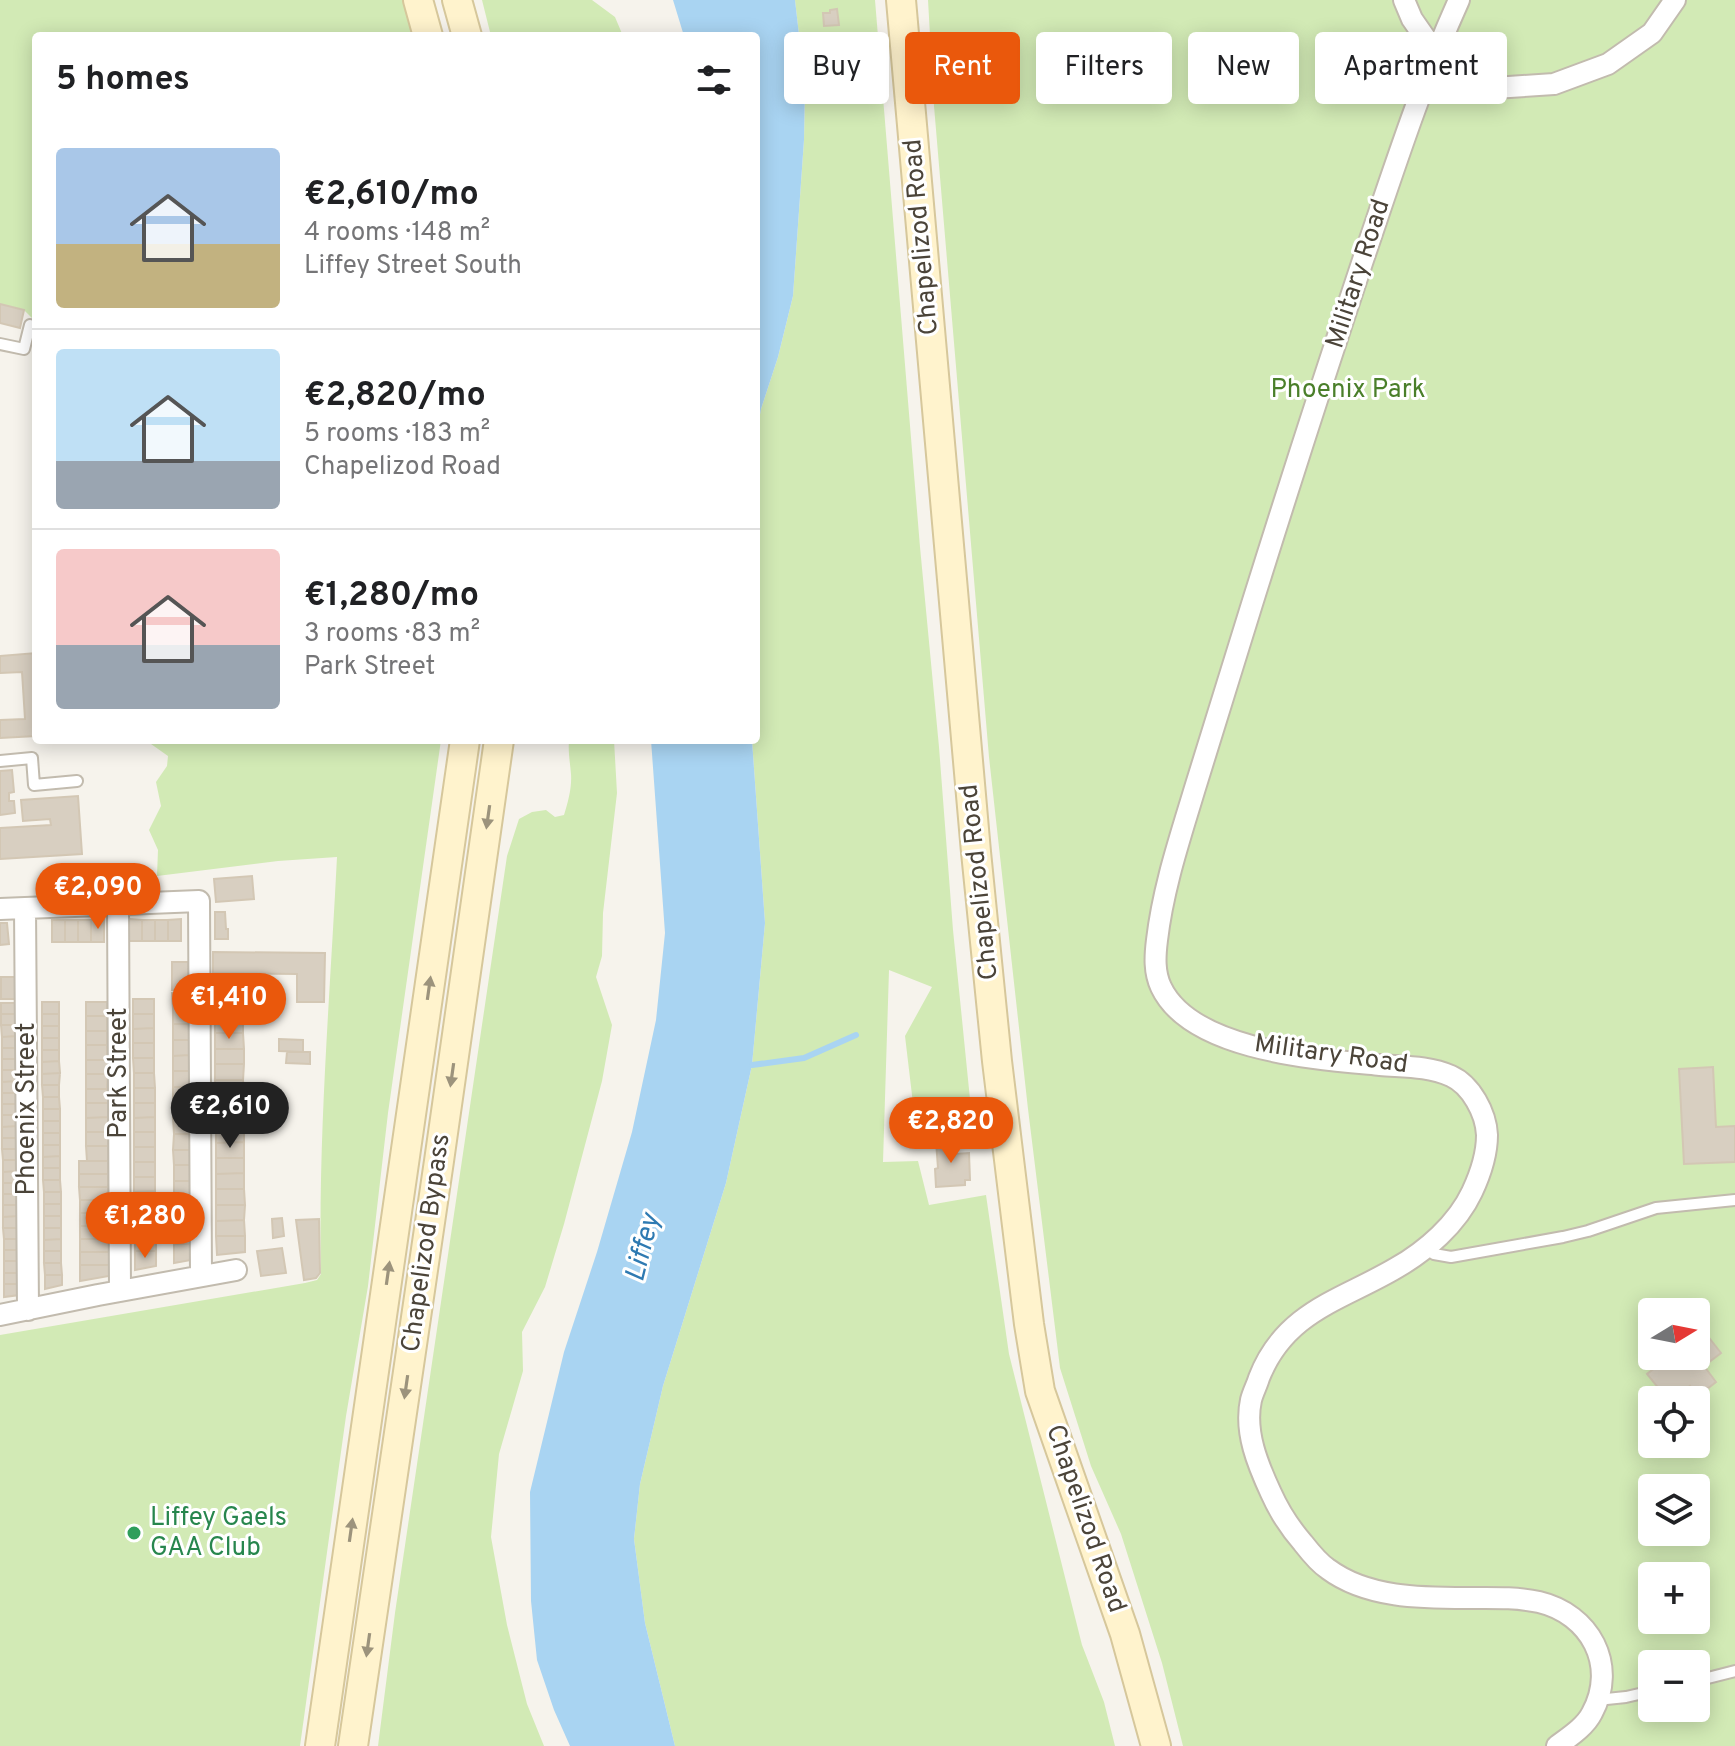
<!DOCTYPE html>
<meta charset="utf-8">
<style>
:root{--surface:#fff;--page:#f6f6f6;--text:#202124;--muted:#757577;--line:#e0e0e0;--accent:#ea580c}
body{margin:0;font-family:Overpass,sans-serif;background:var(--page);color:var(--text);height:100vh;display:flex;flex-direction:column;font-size:30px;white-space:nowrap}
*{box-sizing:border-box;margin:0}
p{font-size:26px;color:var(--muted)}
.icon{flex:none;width:44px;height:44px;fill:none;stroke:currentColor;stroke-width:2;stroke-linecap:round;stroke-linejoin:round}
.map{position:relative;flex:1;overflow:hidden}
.details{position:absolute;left:32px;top:32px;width:728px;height:712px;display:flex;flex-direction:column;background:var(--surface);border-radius:8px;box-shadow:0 4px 20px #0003}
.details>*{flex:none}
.banner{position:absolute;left:784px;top:32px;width:760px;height:72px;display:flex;gap:16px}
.needle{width:52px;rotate:80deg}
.controls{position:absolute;left:1638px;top:1298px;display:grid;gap:16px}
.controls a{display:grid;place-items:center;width:72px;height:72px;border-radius:8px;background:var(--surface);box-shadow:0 4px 20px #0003;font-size:40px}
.price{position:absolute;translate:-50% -68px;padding:0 18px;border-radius:28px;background:var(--accent);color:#fff;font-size:26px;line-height:52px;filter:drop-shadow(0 2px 4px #0008)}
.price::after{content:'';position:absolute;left:50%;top:48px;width:24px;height:18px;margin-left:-12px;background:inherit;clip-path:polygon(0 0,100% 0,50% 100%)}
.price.current{background:#222;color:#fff}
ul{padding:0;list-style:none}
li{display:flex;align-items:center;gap:24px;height:200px;padding:0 24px}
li+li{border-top:2px solid var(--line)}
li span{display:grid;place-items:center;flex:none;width:224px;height:160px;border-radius:8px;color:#555}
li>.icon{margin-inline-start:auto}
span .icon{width:96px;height:96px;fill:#fffc;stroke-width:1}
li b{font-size:34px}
h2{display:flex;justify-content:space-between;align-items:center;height:96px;padding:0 24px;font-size:34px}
.chip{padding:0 28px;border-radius:8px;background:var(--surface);box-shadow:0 4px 20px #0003;font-size:28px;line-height:72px}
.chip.current{background:var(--accent);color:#fff}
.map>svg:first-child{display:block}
</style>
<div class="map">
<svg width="1735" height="1746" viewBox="0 0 1735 1746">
<rect width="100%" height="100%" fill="#f6f3ec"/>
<path fill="#d2eab5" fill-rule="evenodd" d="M0,0H403L413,36H36V322L24,310L0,304Z
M482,0H592L615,17L623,36H491Z
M795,0H875L920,547L939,747L953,930L972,1119L914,1112L905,1036L932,987L889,970L883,1162L918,1161L929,1205L986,1195L1009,1354L1082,1645L1104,1702L1115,1746H675L645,1623L634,1539L640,1484L663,1386L726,1183L752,1065L765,923L752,740H756V437L761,409L778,357L793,296L804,140L805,87Z
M928,0H1735V1746H1183L1162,1663L1121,1534L1091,1466L1060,1368L1028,1109L989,757L934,106ZM1652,1312H1696V1356H1652ZM1652,1400H1696V1444H1652ZM1652,1488H1696V1532H1652ZM1652,1576H1696V1620H1652ZM1652,1664H1696V1708H1652Z
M150,740H441L388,1113L368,1286L346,1416L300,1746H0V1335L305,1283L317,1280L321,1274C318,1135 330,996 337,857L278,861L157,876L158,850L149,830L161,806L156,782L167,766L168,756L151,744Z
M569,740H614L617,793L603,913L602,956L596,977L612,1025L602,1081L564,1224L545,1287L522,1332L523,1371L499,1454L491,1537L507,1625L527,1704L544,1746H378L395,1613L507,856L519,819L532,812L546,810L555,817L564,815C568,802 572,788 571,774C570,762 568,752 569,740Z"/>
<path fill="#a9d4f2" d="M673,0H795L805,87L804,140L793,296L778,357L761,409L756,437V36H684Z
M651,740H752L765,923L752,1065L726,1183L663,1386L640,1484L634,1539L645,1623L675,1746H570L554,1710L537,1660L531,1601L530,1492L564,1352L597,1252L632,1132L656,1020L665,933Z"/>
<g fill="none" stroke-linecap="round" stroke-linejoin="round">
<path stroke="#a9d4f2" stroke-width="6" d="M752,1065L804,1058L856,1035"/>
</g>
<path fill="#d8cfc1" stroke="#d3c7b4" stroke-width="2" d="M837,9L839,25L824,26L823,13H830V10Z
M0,304L24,310L20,328L0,323Z
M36,653V736L0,738V720L25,719L22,672L0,673V656Z
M12,770L14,792L9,793V801H14L15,813L0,815V771Z
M78,796L82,854L0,859V828L51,825L50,819L23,821L21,800Z
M252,876L254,899L216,902L214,879Z
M215,912H225L226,929H228V939H215Z
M129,919L142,920V941H129Z
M181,919V941H168V920Z
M52,920H65V942H52Z
M65,920H78V942H65Z
M78,920H91V942H78Z
M91,920H104V942H91Z
M142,920H155V941H142Z
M155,920H168V941H155Z
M0,923H7L9,944L0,945Z
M213,952L325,953L324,1002H297V974L213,973Z
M172,962H188V990H172Z
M1,977H15L16,999H1Z
M243,986V1002H215V987Z
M250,988H261V999H250Z
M172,993H189V1008H173Z
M133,999H154V1014H133Z
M250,999H277L278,1013H250Z
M42,1002H59V1014H42Z
M86,1002H107V1016H86Z
M215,1002H243V1018H215Z
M1,1003H16V1014H1Z
M173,1008H189V1024H173Z
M1,1014H16V1025H1Z
M42,1014H59V1026H42Z
M133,1014H154V1028L133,1029Z
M86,1016H107V1031H86Z
M215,1018H243V1033H215Z
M173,1024H189V1040H173Z
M1,1025H16V1036L2,1037Z
M42,1026H59V1038H42Z
M154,1028V1043H133V1029Z
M86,1031H107V1045H86Z
M215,1033H243L244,1049H215Z
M16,1036V1048H2V1037Z
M42,1038H59V1050H42Z
M279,1039L303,1040V1052L279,1051Z
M173,1040H189V1055L173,1056Z
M133,1043H154V1058H133Z
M86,1045H107V1060H86Z
M2,1048H16V1059H2Z
M215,1049H244V1064H215Z
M42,1050H59V1061L42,1062Z
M287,1052H310V1064L286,1063Z
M189,1055V1071H173V1056Z
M133,1058H154V1073H134Z
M2,1059H16V1070H2Z
M86,1060H107L108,1074H86Z
M59,1061L60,1073L42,1074V1062Z
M215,1064H244L243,1080H215Z
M1713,1067L1716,1127L1735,1126V1162L1684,1164L1679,1069Z
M2,1070H16L17,1081L2,1082Z
M173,1071H189L190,1087H173Z
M60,1073L59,1085H42V1074Z
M134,1073H154L155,1088H134Z
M86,1074H108L107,1089H86Z
M215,1080H243L244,1096H216Z
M17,1081V1093H2V1082Z
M42,1085H59V1097H43Z
M173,1087H190L189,1103H173Z
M134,1088H155V1103H134Z
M86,1089H107L108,1103H86Z
M2,1093H17V1104H2Z
M216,1096H244V1111H215Z
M43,1097H59L60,1109H43Z
M86,1103H108V1117L86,1118Z
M134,1103H155V1117L134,1118Z
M173,1103H189L190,1118H173Z
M2,1104H17V1115H2Z
M43,1109H60V1121H43Z
M215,1111H244V1127H216Z
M2,1115H17V1126L2,1127Z
M108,1117V1132H86V1118Z
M155,1117V1132H134V1118Z
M173,1118H190V1134H174Z
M43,1121H60V1133H43Z
M17,1126V1138H2V1127Z
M216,1127H244V1142L216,1143Z
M86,1132H108V1146H86Z
M134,1132H155V1147H134Z
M43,1133H60V1145H43Z
M174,1134H190V1150H173Z
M2,1138H17V1149H2Z
M955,1140V1154L969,1153L970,1180H965V1185L936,1187L935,1169L938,1168L936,1141Z
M244,1142V1158H216V1143Z
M43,1145H60V1156L43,1157Z
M86,1146H108V1161H87Z
M134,1147H155V1162H134Z
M2,1149H17V1160H3Z
M173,1150H190V1165H174Z
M60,1156V1168H43V1157Z
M216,1158H244V1173L216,1174Z
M3,1160H17V1171L3,1172Z
M79,1161H108V1174H79Z
M134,1162H155V1177H134Z
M174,1165H190V1181H174Z
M43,1168H60V1180H43Z
M17,1171L18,1183H3V1172Z
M244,1173V1189H216V1174Z
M79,1174H108V1187H79Z
M134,1177H155V1191L134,1192Z
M43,1180H60L61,1192H44Z
M174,1181H190V1197H174Z
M3,1183H18V1194H3Z
M79,1187H108V1200H80Z
M216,1189H244L245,1205H216Z
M155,1191V1206H134V1192Z
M44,1192H61V1204H44Z
M3,1194H18V1205H3Z
M174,1197H190V1212L174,1213Z
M80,1200H108V1213H80Z
M44,1204H61V1216H44Z
M3,1205H18V1216L3,1217Z
M216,1205H245L244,1220L216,1221Z
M134,1206H155V1221H135Z
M190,1212V1228H174V1213Z
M80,1213H108L109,1226H80Z
M18,1216V1228H3V1217Z
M44,1216H61V1228H44Z
M282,1218L284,1236L273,1238L272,1219Z
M319,1219L320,1273L316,1278L304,1280L296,1220Z
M244,1220L245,1236H216V1221Z
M135,1221H155L156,1236H135Z
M80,1226H109V1239H80Z
M3,1228H18V1239H4Z
M44,1228H61V1239L44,1240Z
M174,1228H190L191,1244H174Z
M135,1236H156V1251H135Z
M216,1236H245V1252L217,1255Z
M4,1239H18V1250H4Z
M61,1239V1251H44V1240Z
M80,1239H109V1252H80Z
M174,1244H191V1260L174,1263Z
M282,1248L286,1273L261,1276L257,1251Z
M4,1250H18V1261H4Z
M44,1251H61V1263H44Z
M135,1251H156V1266L135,1270Z
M80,1252H109V1265H80Z
M4,1261H18V1273H4Z
M44,1263H61L62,1275H45Z
M80,1265H109V1276L80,1281Z
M4,1273H18L19,1284H4Z
M45,1275H62V1285L45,1289Z
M4,1284H19V1295L4,1297Z
M1703,1330L1721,1353L1704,1366L1716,1382L1698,1396L1690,1386L1673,1400H1668L1647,1374L1670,1356H1696V1336Z"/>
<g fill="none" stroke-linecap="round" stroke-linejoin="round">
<g stroke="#c2bbae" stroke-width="14">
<path id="lane" d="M0,344L24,349L30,325
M0,761L32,758L34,785L77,781
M1425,1248L1434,1254L1451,1257L1563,1237L1588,1231L1656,1208L1735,1200
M1696,1681L1735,1671
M1597,1700L1626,1697L1652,1691"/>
</g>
<g stroke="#c2bbae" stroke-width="24">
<path id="street" d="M1404,0L1412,19L1435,52L1458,76L1494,88L1554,84L1608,64L1652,33L1675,0
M1459,0C1421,84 1393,172 1363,260C1325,374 1288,489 1252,604C1233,665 1214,727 1195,788C1180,838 1163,888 1157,940C1155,956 1154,972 1161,987C1191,1051 1318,1059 1380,1065C1404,1067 1428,1066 1451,1076C1471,1085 1486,1113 1487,1135C1487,1154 1480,1175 1472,1192C1457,1224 1426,1251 1396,1268C1342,1300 1285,1311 1259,1378C1257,1385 1253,1392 1251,1400C1244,1432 1258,1465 1271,1493C1279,1511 1290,1528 1303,1543C1310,1552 1319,1563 1328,1569C1367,1598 1421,1598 1467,1598C1491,1598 1516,1597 1539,1602C1590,1614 1618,1665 1592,1713C1585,1727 1569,1737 1557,1746
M118,904L120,1291
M25,908L28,1310
M0,909L199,901L201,1276
M0,1315L98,1295L236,1270"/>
</g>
<g stroke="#d6c79b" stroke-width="32">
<path id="secondary" d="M418,0L428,36
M457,0L467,36
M901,0L976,852L997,1061L1029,1324L1040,1391L1125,1634L1156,1746
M320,1746L465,740
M353,1746L439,1161L499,740"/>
</g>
<use href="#lane" stroke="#fff" stroke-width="10"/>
<use href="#street" stroke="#fff" stroke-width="20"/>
<use href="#secondary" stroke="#fff3cd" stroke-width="28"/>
</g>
<defs><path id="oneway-solid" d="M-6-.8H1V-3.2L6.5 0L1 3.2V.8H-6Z" transform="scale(2)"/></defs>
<g fill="#9c937c">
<use href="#oneway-solid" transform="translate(488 817) rotate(98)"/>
<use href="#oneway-solid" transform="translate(429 988) rotate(-82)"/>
<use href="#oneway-solid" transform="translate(452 1075) rotate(98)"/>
<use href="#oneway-solid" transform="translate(388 1273) rotate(-82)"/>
<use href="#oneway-solid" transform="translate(406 1387) rotate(98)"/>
<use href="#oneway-solid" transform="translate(351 1530) rotate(-82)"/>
<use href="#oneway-solid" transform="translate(368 1645) rotate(98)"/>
</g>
<circle fill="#2e9e5b" stroke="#fff" stroke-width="3" cx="134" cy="1533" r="8"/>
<g text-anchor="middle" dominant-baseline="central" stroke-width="6" stroke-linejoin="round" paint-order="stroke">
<g font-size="26" fill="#4b4439" stroke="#fff">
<text transform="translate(922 237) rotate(-95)">Chapelizod Road</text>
<text transform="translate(1359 274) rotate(-72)">Military Road</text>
<text transform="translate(980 882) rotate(-96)">Chapelizod Road</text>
<text transform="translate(1331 1055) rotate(8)">Military Road</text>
<text transform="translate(119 1073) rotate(-90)">Park Street</text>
<text transform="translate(27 1109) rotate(-90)">Phoenix Street</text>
<text transform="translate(427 1243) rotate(-82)">Chapelizod Bypass</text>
<text transform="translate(1085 1519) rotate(71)">Chapelizod Road</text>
</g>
<g font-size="26" fill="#4a7f2a" stroke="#fff">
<text x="1348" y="390">Phoenix Park</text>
</g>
<g font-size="26" fill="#27864d" stroke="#fff" text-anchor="start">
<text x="150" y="1518">Liffey Gaels<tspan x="150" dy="30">GAA Club</tspan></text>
</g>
<g font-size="28" font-style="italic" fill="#2e7ab2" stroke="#fff">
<text transform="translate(644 1248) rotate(-76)">Liffey</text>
</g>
</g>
</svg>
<div class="controls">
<a><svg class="needle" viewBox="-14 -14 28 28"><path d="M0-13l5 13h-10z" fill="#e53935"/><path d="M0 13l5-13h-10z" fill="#757577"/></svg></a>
<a><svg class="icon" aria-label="locate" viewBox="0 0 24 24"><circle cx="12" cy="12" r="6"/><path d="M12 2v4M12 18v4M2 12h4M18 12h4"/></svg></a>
<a><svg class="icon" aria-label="layers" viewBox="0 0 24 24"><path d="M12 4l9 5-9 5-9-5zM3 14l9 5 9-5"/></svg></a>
<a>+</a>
<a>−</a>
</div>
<b class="price" style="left:98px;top:931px">€2,090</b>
<b class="price" style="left:229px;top:1041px">€1,410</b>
<b class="price current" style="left:230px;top:1150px">€2,610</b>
<b class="price" style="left:951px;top:1165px">€2,820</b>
<b class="price" style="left:145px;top:1260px">€1,280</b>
<div class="banner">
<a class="chip">Buy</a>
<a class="chip current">Rent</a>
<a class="chip">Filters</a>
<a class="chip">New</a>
<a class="chip">Apartment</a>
</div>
<section class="details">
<h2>5 homes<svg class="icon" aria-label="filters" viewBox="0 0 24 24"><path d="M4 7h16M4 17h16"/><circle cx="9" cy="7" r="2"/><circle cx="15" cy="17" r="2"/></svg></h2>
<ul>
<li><span style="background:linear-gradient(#a9c7e8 60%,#c2b280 0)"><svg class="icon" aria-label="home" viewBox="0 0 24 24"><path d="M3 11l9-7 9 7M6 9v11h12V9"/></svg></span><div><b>€2,610/mo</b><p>4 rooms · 148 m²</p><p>Liffey Street South</p></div></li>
<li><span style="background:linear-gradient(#bfe0f5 70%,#9aa5b1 0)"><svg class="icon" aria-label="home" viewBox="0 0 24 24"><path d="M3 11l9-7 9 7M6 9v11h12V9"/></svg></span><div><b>€2,820/mo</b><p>5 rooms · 183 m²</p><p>Chapelizod Road</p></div></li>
<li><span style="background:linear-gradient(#f6c9c9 60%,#9aa5b1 0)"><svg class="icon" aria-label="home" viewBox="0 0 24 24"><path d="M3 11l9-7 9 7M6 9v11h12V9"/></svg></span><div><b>€1,280/mo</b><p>3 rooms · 83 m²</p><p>Park Street</p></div></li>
</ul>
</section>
</div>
